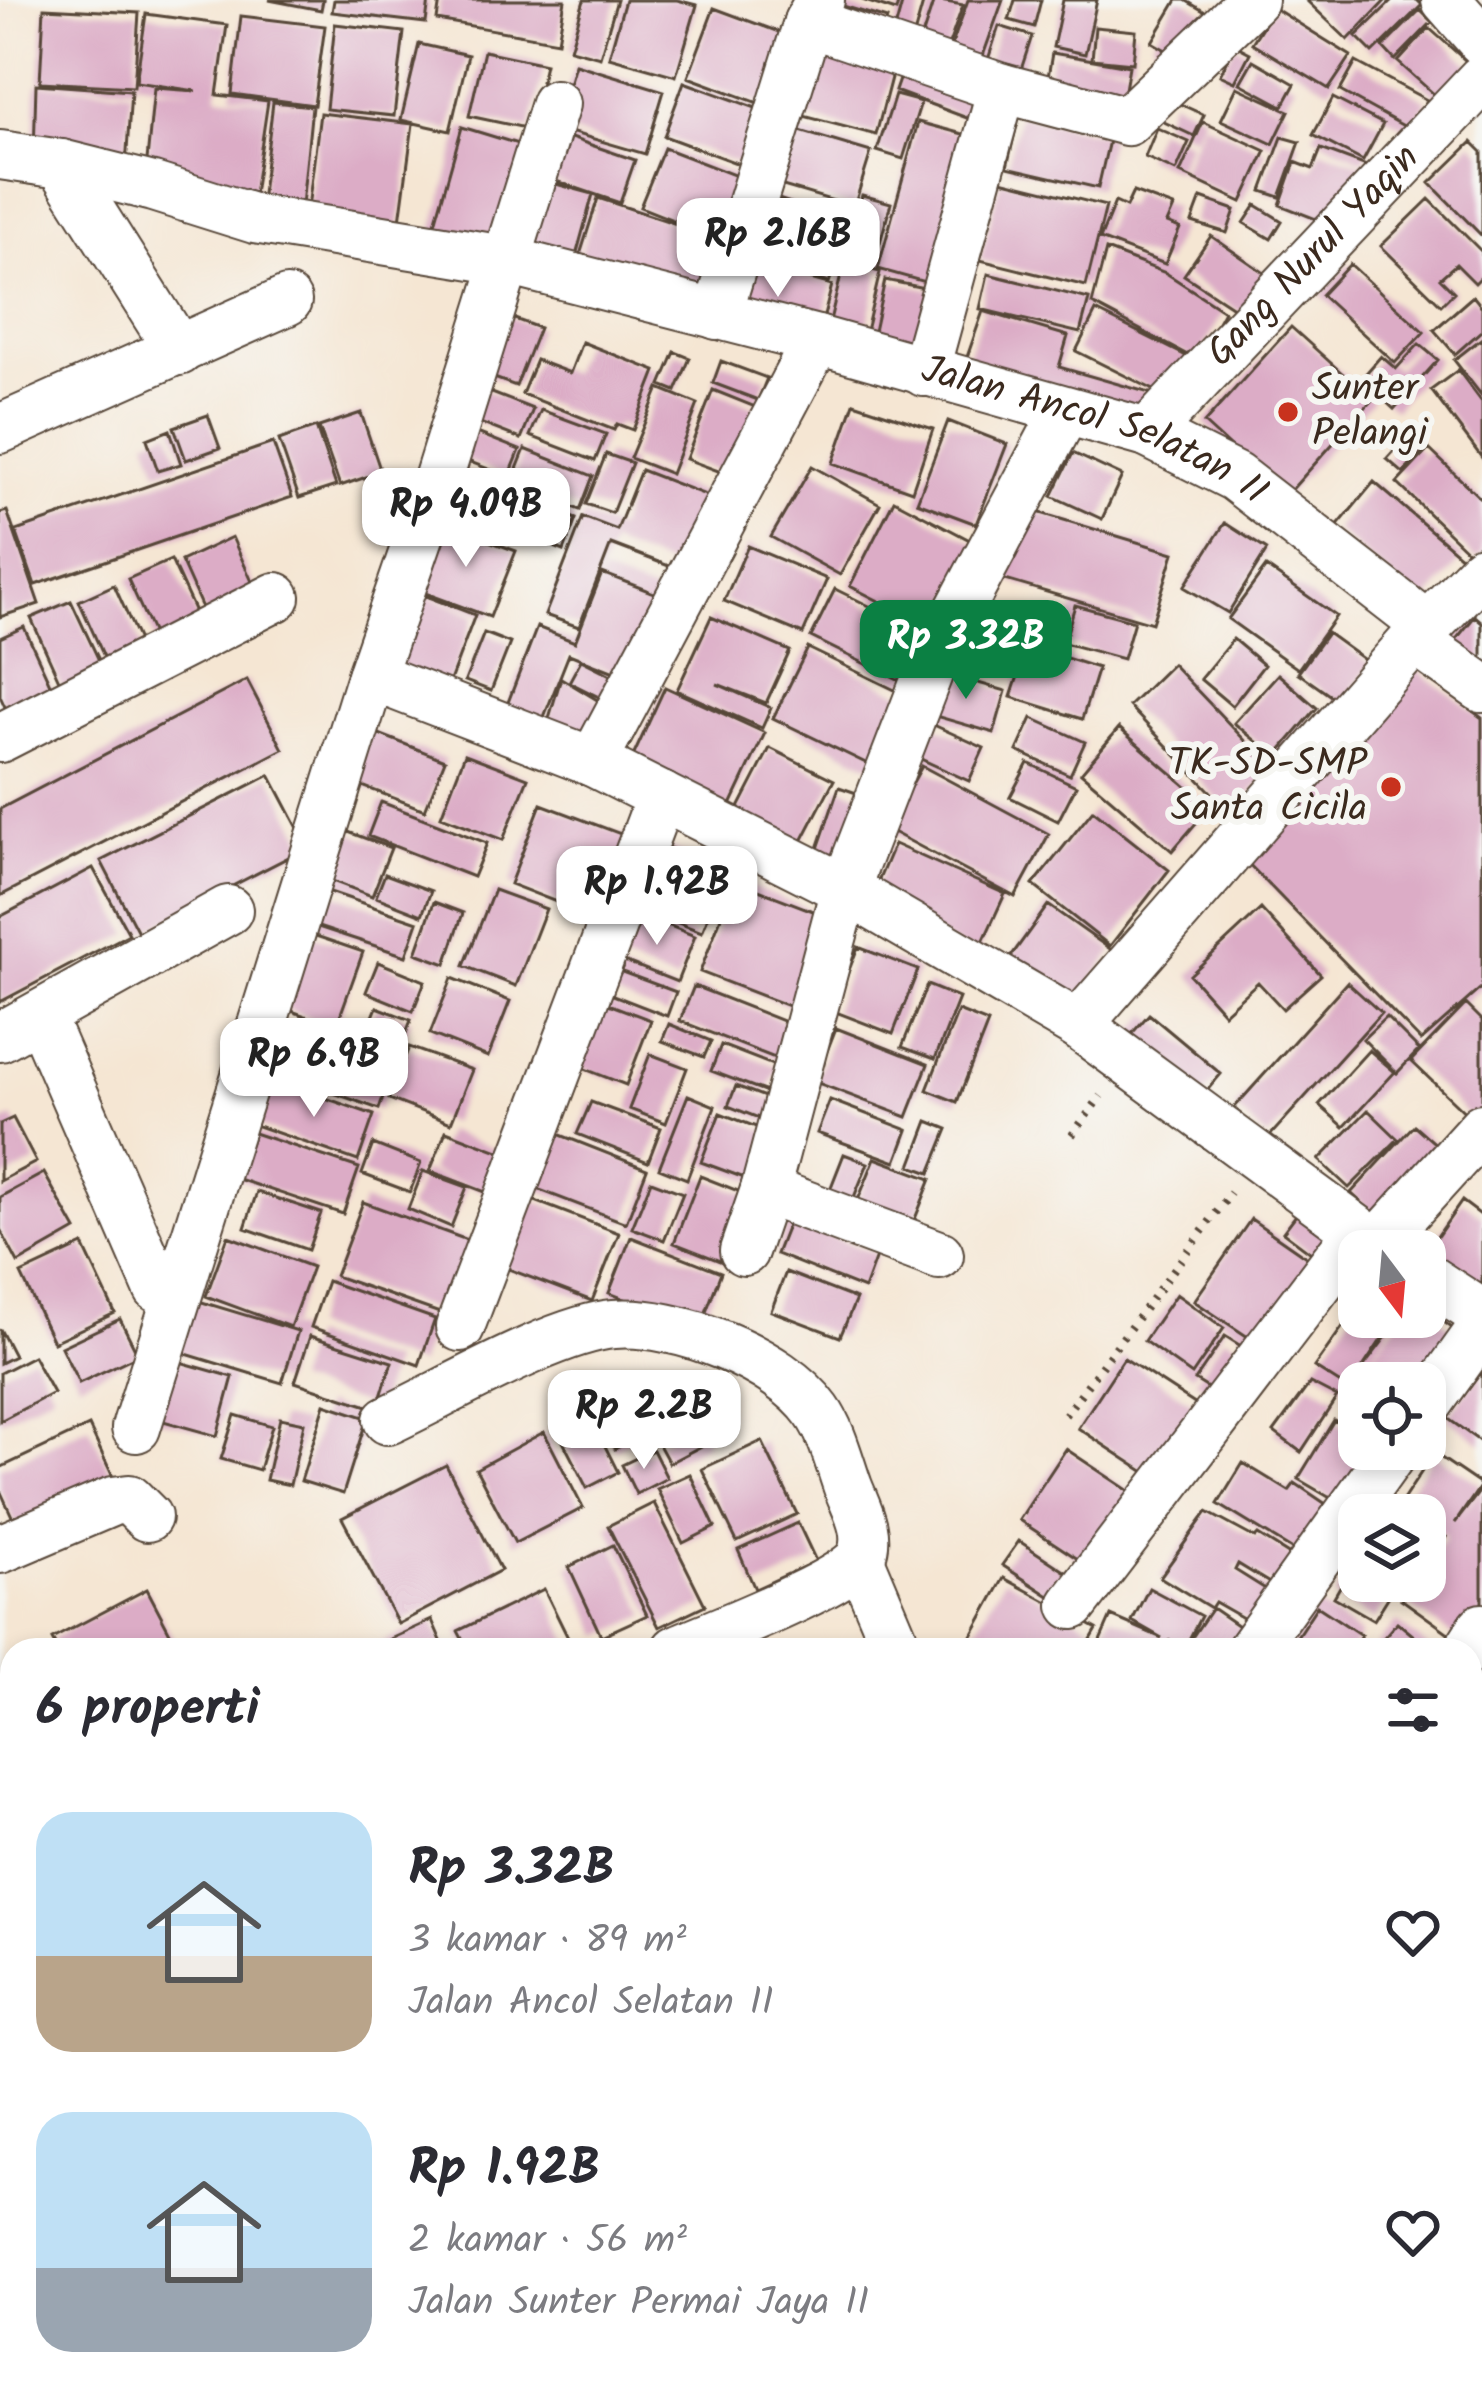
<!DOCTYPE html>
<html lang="id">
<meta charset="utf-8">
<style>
:root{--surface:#fff;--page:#f2f2f3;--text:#2b2b33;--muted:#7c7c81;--accent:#0b8043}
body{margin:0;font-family:Kalam,sans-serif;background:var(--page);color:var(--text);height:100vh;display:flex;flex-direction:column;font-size:45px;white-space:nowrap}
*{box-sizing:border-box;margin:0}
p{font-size:39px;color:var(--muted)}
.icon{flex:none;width:66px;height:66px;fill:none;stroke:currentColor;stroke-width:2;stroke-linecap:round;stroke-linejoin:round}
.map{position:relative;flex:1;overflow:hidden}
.sheet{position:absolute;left:0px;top:1638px;width:1482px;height:768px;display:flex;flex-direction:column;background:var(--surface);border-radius:36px 36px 0 0;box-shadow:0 6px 18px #0003}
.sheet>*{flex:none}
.needle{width:78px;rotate:164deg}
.fabs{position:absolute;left:1338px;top:1230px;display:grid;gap:24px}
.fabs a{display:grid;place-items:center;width:108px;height:108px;border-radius:24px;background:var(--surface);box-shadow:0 6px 18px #0003;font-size:60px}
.price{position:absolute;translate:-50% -102px;padding:0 27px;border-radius:24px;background:#fff;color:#222;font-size:39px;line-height:78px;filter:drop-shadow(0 3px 6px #0008)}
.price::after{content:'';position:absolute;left:50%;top:72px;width:36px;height:27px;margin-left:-18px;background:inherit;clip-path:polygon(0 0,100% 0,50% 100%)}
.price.selected{background:var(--accent);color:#fff}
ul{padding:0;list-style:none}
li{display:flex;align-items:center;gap:36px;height:300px;padding:0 36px}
li span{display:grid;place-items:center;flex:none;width:336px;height:240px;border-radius:36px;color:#555}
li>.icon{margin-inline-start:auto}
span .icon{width:144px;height:144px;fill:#fffc;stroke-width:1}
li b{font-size:51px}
h2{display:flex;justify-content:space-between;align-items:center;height:144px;padding:0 36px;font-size:51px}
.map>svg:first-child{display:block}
</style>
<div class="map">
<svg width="1482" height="2406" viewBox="0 0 1482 2406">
<rect width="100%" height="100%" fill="#f6f6f2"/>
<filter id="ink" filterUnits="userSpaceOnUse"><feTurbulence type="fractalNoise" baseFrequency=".00833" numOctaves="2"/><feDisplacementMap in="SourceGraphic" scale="24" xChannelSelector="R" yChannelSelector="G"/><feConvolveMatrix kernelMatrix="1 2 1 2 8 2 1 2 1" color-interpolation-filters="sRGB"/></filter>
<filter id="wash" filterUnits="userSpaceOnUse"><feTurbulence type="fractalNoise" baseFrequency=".004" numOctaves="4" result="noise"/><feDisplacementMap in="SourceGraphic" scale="48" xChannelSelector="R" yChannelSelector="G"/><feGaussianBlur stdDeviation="2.7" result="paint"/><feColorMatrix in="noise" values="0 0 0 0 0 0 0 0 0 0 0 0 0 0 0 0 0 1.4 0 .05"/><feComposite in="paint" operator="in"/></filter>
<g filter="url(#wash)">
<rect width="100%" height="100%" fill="#f5e6d3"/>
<g id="blocks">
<path fill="#dcacc6" d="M269,0H323L321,10Z
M334,0H429L426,23L332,12Z
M440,0H565L558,41L437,20Z
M584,0H617L600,57L570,49Z
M625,0H677L697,5L676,76L609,57Z
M862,0H899L896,11Z
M903,0H924L909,53L890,48Z
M934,0L963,5L944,58L918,49Z
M968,0H1003L975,78L944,67Z
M1015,0H1041L1034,27L1009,20Z
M1063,0H1097L1085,54L1053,47Z
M1177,0H1185L1212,16L1185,61L1152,42Z
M1306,0H1386L1348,40Z
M1393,0H1417L1422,5L1373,53L1356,36Z
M843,6L887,19L881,40L837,28Z
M44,8L139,13L134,87L40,82Z
M714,8L795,38L769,107L688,77Z
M1274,8L1351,56L1329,89L1252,43Z
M1420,10L1432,22L1395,60L1383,47Z
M146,14L227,25L217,95L268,101L253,201L145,181L154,88L196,91L136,82Z
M241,16L325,26L314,105L232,94Z
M335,24L404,32L394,116L326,109Z
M999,26L1032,36L1015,88L982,78Z
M1095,27L1136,31L1133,63L1092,59Z
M1429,28L1476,70L1445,104L1398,62Z
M419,44L468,55L450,131L401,120Z
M811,44L894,66L876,135L792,113Z
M1235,45L1250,53L1235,82L1220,75Z
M484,51L545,64L530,129L469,116Z
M1052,53L1129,66L1122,107L1045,95Z
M1253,60L1295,84L1283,106L1240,83Z
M1356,62L1427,100L1411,130L1340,91Z
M575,64L664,91L645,154L556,128Z
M904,65L993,99L983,124L895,91Z
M684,82L767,112L747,167L664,136Z
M36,84L131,91L126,166L34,155Z
M1237,87L1289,111L1273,144L1221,120Z
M895,95L921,102L903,159L877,151Z
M1333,98L1383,124L1363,161L1313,135Z
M1171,100L1204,115L1194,136L1162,121Z
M273,102L312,106L301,215L260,211Z
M320,113L413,124L398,236L306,224Z
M1019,115L1110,136L1098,188L1007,167Z
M918,122L978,138L939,286L878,269Z
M1203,122L1266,151L1242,202L1180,173Z
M783,126L871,152L854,207L766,181Z
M462,127L531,148L497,255L430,241Z
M1157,128L1189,142L1176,171L1145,157Z
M556,133L635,160L620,203L541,176Z
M1282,137L1300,142L1280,197L1262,191Z
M1472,142L1482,152V236L1430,183Z
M664,148L755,183L702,310L574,274L598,198L713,236L640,207Z
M1321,149L1372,168L1339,228L1280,205L1295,162L1313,169Z
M541,180L593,194L571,274L519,259Z
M1001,180L1106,206L1086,286L980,260Z
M1133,192L1174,207L1167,223L1180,228L1165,264L1100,239L1115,202L1126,207Z
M766,195L849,222L829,283L746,255Z
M862,195L891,203L873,268L844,260Z
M1201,198L1235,210L1227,233L1192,222Z
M1429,199L1482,252V276L1475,283L1456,264L1440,278L1454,292L1441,305L1381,246Z
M1256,205L1282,221L1271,239L1244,223Z
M1211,236L1279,283L1251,319L1184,275Z
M1106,250L1166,273L1224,311L1197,360L1092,304Z
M738,259L832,285L818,339L725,316Z
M844,263L880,272L861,352L825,341Z
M1350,264L1424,332L1395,363L1321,295Z
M988,274L1089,299L1080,333L980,309Z
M885,280L939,291L923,361L870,350Z
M1473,296L1482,307V330L1455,354L1434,330Z
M983,311L1068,336L1059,367L1153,394L1141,429L959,380Z
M1096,311L1192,359L1172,399L1076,351Z
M501,314L539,328L516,386L478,372Z
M1291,327L1372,400L1285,497L1204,423Z
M1482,338V396L1454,360Z
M582,342L656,371L633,430L617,424L614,430L522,394L536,360L570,373Z
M1419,344L1438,360L1394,409L1361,379L1381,356L1396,369Z
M675,352L690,358L676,391L661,385Z
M721,361L767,378L758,400L713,383Z
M1458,370L1482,402V458L1431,390Z
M479,388L533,409L521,439L467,418Z
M659,388L698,404L671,474L630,458Z
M713,390L763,410L737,478L686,459Z
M854,403L933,429L912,491L833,463Z
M541,410L606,434L595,461L530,436Z
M361,413L381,472L340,486L319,427Z
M208,415L220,448L186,460L174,427Z
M948,421L1007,444L976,524L917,502Z
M316,427L336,486L299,498L279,440Z
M467,429L520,450L509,477L457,457Z
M170,430L181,464L158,471L147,439Z
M1405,439L1422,453L1403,473L1387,459Z
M273,443L292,497L35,585L16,531Z
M525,449L593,476L580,510L511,484Z
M1429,449L1482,500V553L1476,559L1397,483Z
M1073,453L1122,476L1102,519L1052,496Z
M606,454L632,463L612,513L586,504Z
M812,466L880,504L840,575L771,537Z
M455,469L530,497L513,539L439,511Z
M641,470L711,497L682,571L611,544L579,627L545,615L583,517L617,530Z
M1374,482L1463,558L1423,605L1335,529Z
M894,500L979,545L935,630L850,586Z
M536,504L576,519L564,551L524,535Z
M1024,508L1174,553L1152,623L1002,579Z
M7,511L39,604L0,617V513Z
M1225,523L1267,550L1228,613L1184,587Z
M443,524L516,551L490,617L417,590Z
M232,537L258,595L207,619L181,561Z
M748,546L827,579L803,634L724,601Z
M171,560L202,627L159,647L128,579Z
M1266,567L1336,616L1298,669L1228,619Z
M602,573L675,601L632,679L569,654L538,732L502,718L537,627L575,642Z
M114,585L145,654L110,670L79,601Z
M835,589L930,636L906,684L811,637Z
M423,595L475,615L445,694L392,673Z
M71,601L105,673L64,691L31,618Z
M1075,605L1134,621L1123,659L1064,643Z
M974,607L1019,618L1009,657L964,646Z
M1475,616L1482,622V683L1445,653Z
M711,617L790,651L766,703L717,684L771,708L762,728L677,690Z
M24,627L57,699L11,720L0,696V638Z
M484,633L510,643L491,691L465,681Z
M1327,633L1370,664L1342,704L1298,673Z
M1233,639L1264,665L1232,706L1200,679Z
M1028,646L1098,668L1082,719L1011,697Z
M808,648L907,696L872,766L773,718Z
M581,660L621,680L609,702L569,682Z
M1407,662L1482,718V987L1421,1041L1240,855Z
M1172,664L1274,771L1230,812L1129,706Z
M937,671L1006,691L994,733L925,713Z
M1278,674L1317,708L1275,757L1234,723Z
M561,678L617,712L577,753L543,738Z
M247,680L283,749L0,896V809Z
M665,687L765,733L723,822L624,776Z
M1032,718L1085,742L1070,775L1017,751Z
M925,721L984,748L969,781L910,754Z
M1119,728L1210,807L1172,851L1081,773Z
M369,730L445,760L425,810L349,781Z
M770,748L834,780L792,860L729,827Z
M465,754L528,778L503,840L441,816Z
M1028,763L1076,786L1058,821L1010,797Z
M922,766L1049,834L1015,897L887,829Z
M270,775L308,847L139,934L101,861Z
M839,787L871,798L843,880L811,869Z
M381,802L487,843L473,877L368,836Z
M541,804L629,837L597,918L510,884Z
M1093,810L1169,870L1110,946L1033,885Z
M343,830L391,848L372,896L324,878Z
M894,844L1005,894L977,955L870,901Z
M669,848L727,870L702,932L644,910Z
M93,868L129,934L0,1002V917Z
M385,874L431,891L422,915L376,897Z
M735,881L834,919L799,1010L700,972Z
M494,890L546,909L516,986L464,966Z
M327,891L418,922L406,956L315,926Z
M434,902L463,913L446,964L416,953Z
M1048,905L1113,951L1067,1015L1002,969Z
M1261,909L1321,975L1283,1009L1258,982L1224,1013L1190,975Z
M638,913L695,936L677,982L619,959Z
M313,935L363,952L336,1027L286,1009Z
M858,947L918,970L893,1034L833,1011Z
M378,962L425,981L413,1011L366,992Z
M614,969L676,992L667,1016L605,992Z
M452,978L510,1001L488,1057L430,1034Z
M1347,982L1381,1013L1268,1138L1234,1108Z
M927,985L959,998L935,1059L902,1047Z
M694,986L798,1027L785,1062L680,1021Z
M603,1002L651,1020L626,1085L577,1066Z
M1466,1004L1482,1020V1119L1477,1124L1411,1061Z
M377,1007L411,1020L396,1060L361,1046Z
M958,1011L988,1023L957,1102L927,1090Z
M1149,1014L1221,1074L1193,1107L1121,1046Z
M1386,1017L1419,1050L1397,1073L1363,1039Z
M669,1024L711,1041L704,1057L662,1041Z
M285,1028L394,1065L379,1109L269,1070Z
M836,1028L928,1064L907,1117L815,1082Z
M721,1045L778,1067L767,1092L711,1071Z
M409,1047L472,1070L451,1123L389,1099Z
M1369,1050L1395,1072L1344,1127L1319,1105Z
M650,1054L687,1068L666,1123L629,1109Z
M271,1079L374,1115L358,1161L255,1125Z
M736,1086L783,1104L774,1124L728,1106Z
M688,1095L715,1106L687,1179L659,1168Z
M830,1100L908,1130L896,1162L817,1133Z
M591,1102L661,1128L648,1162L577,1134Z
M1368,1110L1398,1139L1349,1188L1319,1160Z
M720,1113L777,1135L758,1183L701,1162Z
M13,1118L36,1162L0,1181V1124Z
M928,1121L948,1129L930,1173L911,1166Z
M1414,1125L1447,1154L1384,1223L1351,1193Z
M446,1131L504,1153L488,1193L430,1171Z
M254,1133L359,1168L343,1214L238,1179Z
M558,1134L647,1169L626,1223L537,1189Z
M373,1144L421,1163L410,1192L362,1174Z
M844,1154L868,1163L847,1214L824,1205Z
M875,1158L931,1179L906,1241L850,1220Z
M423,1171L467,1187L451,1227L408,1209Z
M44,1173L76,1230L18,1263L0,1229V1197Z
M700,1176L751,1196L725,1263L674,1243Z
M651,1181L683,1193L664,1240L632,1228Z
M257,1192L321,1213L308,1250L245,1228Z
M530,1199L619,1233L592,1301L503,1267Z
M1462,1201L1482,1216V1294L1425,1254Z
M363,1202L478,1244L451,1317L335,1276Z
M1302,1207L1338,1234L1319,1259L1283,1232Z
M1251,1219L1316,1264L1260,1345L1194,1301Z
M789,1221L877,1254L864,1289L776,1254Z
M228,1236L312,1267L290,1327L206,1296Z
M631,1237L721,1272L700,1328L609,1293Z
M83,1245L115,1313L53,1342L21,1274Z
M786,1272L856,1299L840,1337L771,1311Z
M327,1281L435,1319L419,1365L311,1327Z
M1176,1294L1224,1328L1192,1375L1144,1341Z
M192,1299L298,1331L282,1383L176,1351Z
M1359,1304V1317H1379L1391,1325L1361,1370L1401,1317H1425V1308L1471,1342L1425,1383H1359V1407L1342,1394L1347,1388L1314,1367Z
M120,1319L138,1355L79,1383L61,1347Z
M0,1329L14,1356L0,1363Z
M310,1336L392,1362L377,1409L295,1382Z
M1225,1336L1252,1353L1222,1397L1195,1380Z
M33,1356L53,1393L0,1421V1373Z
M1124,1358L1207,1412L1160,1482L1078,1428Z
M173,1360L233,1377L217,1436L156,1419Z
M1482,1371V1443L1447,1418Z
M1310,1383L1337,1397L1301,1452L1274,1432Z
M625,1402L642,1434L615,1449L597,1416Z
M325,1404L367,1418L343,1494L301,1481Z
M235,1415L272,1426L259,1470L221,1459Z
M590,1416L618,1472L587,1488L558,1432Z
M280,1418L304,1423L290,1485L266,1480Z
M1334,1420L1359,1435V1449H1383L1349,1509L1298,1479Z
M698,1423L707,1443L669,1463L658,1443Z
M89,1426L114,1479L16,1525L0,1490V1468Z
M544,1432L583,1508L515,1543L476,1469Z
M762,1441L797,1514L737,1542L702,1469Z
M1066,1449L1141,1499L1093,1569L1019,1520Z
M653,1450L667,1478L636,1494L622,1465Z
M1434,1453L1481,1485L1455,1523L1482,1488V1614L1461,1642L1401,1599L1414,1581H1425V1566L1446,1537L1425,1523V1515H1413L1399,1506Z
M1243,1463L1289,1491L1295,1483L1342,1515L1311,1561L1218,1504Z
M446,1465L501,1570L398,1624L342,1518Z
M690,1474L715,1527L683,1543L657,1489Z
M654,1503L705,1605L659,1627L608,1526Z
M1207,1512L1255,1538L1258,1535L1309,1567L1289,1595L1238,1564L1235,1570L1283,1600L1264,1630L1215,1602L1211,1608L1160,1577Z
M798,1523L816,1561L755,1589L738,1550Z
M1019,1541L1081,1582L1065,1606L1002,1565Z
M613,1545L647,1615L601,1636L569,1567Z
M1348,1573L1389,1596L1374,1620L1334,1597Z
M1004,1578L1097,1629L1085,1650H964Z
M1149,1588L1201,1616L1184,1649L1170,1641L1166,1650H1096L1111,1616L1162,1638L1132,1621Z
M147,1589L179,1650H58L52,1639Z
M544,1589L574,1650H468L458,1631Z
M1317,1606L1361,1635L1351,1650H1288Z
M1212,1608L1257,1639L1250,1650H1201L1189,1642Z
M432,1620L445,1650H366Z
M1397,1622L1431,1650H1373Z
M1470,1728L1482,1732V1790L1470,1785Z
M1470,1792L1482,1797V1844L1470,1838Z
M5,1799L12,1810V1929L0,1936V1803Z
M1470,1843L1482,1850L1470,1877Z
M1471,1948L1482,1953V2013L1470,2007Z
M1470,2011L1482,2018V2119L1470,2112Z
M0,2222L12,2229V2274L0,2294Z
M12,2305V2352L0,2345V2326Z
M1482,2307V2351L1470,2332V2315Z
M0,2358L12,2365V2394H61L81,2406H0Z
M89,2394H116L109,2405Z
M402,2394H470L457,2406H401L396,2400Z
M495,2394H547L553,2406H501Z
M560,2394H621L590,2406H564Z
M943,2394H950L954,2406H912Z
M1202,2394H1270L1265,2406H1229Z
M1285,2394H1304L1296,2406H1280Z"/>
</g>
</g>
<g filter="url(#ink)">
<use href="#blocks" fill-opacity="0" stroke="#574639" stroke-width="3"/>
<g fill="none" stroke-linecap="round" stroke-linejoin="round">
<g stroke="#574639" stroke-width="52">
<g id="minor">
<path d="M1446,0L1482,41"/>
<path d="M808,22L1002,88L1127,121L1253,0"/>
<path id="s1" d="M0,155L61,164L153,187L255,219L504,260L817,340L1147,433L1235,477L1427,626"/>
<path d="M61,164L179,351"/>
<path d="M717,315L808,22L820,0"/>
<path d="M817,340L593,762L845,889L1078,1025L1386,1251"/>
<path d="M924,372L1002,88"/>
<path d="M0,429L287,301"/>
<path id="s2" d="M1147,433L1482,79"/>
<path d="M1414,640L1482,688"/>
<path d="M371,676L593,762"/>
<path d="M0,738L276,597"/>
<path d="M40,1016L158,1288"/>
<path d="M1078,1025L1414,640L1482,570"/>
<path d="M0,1037L228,910"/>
<path d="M765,1190L939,1255"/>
<path d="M1376,1245L1482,1128"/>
<path d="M744,1251L765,1190L845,889L934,658L1065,412"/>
<path d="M1425,1277L1482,1314"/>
<path d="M460,1327L661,796"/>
<path d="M1425,1408L1482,1328"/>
<path d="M388,1420C446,1393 555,1329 614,1324C677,1319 780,1359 817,1411C832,1432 839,1462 848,1487C856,1508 871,1533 861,1556C849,1582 710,1635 676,1650"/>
<path d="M136,1428L371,676L432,499L555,104"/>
<path d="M0,1549L113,1501L129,1499L147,1517"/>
<path d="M860,1560L898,1650"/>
<path d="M1073,1605L1357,1233"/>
<path d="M1251,1650L1395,1449"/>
<path d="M1468,1650L1482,1628"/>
<path d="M1470,1713L1482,1719"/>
<path d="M0,1990L12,1979"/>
<path d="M0,2112L12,2120"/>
<path d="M1470,2147L1482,2154"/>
<path d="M1470,2202L1482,2186"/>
<path d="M1470,2349L1482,2374"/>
<path d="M145,2406L152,2394"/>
<path d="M676,2406L702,2394"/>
<path d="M1326,2406L1334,2394"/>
</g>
</g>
<path stroke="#574639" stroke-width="8" stroke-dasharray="3 9" stroke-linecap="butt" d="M1072,1135L1101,1096
M1065,1415L1231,1193"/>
<use href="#minor" stroke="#fff" stroke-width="48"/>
</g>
</g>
<g fill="#c8321e" stroke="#f6f6f2" stroke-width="4.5">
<circle cx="1288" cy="412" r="12"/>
<circle cx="1391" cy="787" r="12"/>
</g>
<g text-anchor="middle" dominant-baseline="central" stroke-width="12" stroke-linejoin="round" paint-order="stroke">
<g font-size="39" fill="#3b2a1e" stroke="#f6f6f2">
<text stroke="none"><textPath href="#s2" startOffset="243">Gang Nurul Yaqin</textPath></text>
<text stroke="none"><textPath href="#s1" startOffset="1131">Jalan Ancol Selatan II</textPath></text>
</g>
<g font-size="39" fill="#3b2a1e" stroke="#f6f6f2" text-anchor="start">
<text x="1312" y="390">Sunter<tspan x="1312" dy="45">Pelangi</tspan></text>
<text x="1367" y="765" text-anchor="end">TK-SD-SMP<tspan x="1367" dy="45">Santa Cicila</tspan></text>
</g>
</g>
</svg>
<div class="fabs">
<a><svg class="needle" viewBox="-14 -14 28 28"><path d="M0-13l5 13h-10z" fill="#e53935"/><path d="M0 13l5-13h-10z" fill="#7c7c81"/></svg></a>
<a><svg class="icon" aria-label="locate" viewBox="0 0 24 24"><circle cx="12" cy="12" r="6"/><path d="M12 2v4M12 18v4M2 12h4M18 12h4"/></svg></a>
<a><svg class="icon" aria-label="layers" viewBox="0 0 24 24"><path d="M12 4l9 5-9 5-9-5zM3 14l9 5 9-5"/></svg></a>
</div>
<b class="price" style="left:778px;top:300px">Rp 2.16B</b>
<b class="price" style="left:466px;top:570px">Rp 4.09B</b>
<b class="price selected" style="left:966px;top:702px">Rp 3.32B</b>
<b class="price" style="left:657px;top:948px">Rp 1.92B</b>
<b class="price" style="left:314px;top:1120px">Rp 6.9B</b>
<b class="price" style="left:644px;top:1472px">Rp 2.2B</b>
<section class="sheet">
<h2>6 properti<svg class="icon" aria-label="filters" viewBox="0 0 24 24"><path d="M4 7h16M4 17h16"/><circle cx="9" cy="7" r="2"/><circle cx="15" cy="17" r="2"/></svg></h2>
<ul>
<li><span style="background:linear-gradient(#bfe0f5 60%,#b9a48a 0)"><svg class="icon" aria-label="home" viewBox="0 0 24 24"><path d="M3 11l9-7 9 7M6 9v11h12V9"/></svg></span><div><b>Rp 3.32B</b><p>3 kamar · 89 m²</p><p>Jalan Ancol Selatan II</p></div><svg class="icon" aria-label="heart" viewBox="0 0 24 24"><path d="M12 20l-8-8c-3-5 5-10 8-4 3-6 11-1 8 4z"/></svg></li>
<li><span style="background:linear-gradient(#bfe0f5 65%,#9aa5b1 0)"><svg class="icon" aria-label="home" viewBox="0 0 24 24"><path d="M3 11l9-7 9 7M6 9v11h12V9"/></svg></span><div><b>Rp 1.92B</b><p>2 kamar · 56 m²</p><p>Jalan Sunter Permai Jaya II</p></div><svg class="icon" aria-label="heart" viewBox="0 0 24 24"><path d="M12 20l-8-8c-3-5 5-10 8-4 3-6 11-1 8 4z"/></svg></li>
</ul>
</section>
</div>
